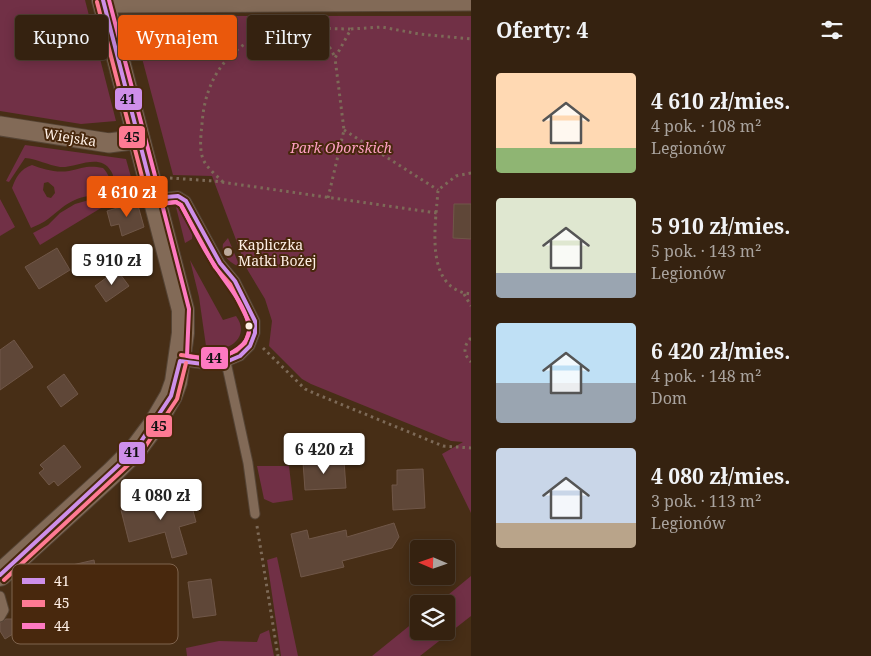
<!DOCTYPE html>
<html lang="pl">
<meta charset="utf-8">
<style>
:root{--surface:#352210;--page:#402f1e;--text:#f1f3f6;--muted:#aaa49f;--line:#4f3f30;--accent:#ea580c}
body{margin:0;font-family:"Noto Serif",serif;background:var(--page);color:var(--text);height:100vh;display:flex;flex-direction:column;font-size:19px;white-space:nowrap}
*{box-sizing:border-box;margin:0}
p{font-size:16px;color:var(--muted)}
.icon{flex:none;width:28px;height:28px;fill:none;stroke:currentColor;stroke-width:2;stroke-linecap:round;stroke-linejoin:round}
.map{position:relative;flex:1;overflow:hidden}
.details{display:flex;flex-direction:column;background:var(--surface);width:400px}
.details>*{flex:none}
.hud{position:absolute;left:15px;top:15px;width:380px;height:45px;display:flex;gap:10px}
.needle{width:32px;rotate:272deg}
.buttons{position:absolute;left:410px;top:540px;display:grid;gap:10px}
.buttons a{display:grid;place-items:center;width:45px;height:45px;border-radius:5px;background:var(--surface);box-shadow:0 2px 12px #0003,0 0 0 1px var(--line);font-size:25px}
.price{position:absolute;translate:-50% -42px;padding:0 11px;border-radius:5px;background:#fff;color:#222;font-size:16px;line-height:32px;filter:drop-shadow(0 1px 2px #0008)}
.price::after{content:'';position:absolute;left:50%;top:30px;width:15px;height:11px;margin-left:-8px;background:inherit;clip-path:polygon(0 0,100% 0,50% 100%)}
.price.current{background:var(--accent);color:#fff}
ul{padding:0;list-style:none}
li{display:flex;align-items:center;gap:15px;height:125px;padding:0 25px}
li span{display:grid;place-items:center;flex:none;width:140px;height:100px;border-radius:5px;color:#555}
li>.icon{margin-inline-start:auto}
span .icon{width:60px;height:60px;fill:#fffc;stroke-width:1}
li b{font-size:21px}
h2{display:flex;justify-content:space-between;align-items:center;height:60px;padding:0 25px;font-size:21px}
.tag{padding:0 18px;border-radius:5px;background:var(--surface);box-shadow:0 2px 12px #0003,0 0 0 1px var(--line);font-size:18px;line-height:45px}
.tag.current{background:var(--accent);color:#fff}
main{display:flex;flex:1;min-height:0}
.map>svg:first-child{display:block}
</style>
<main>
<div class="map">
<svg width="471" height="656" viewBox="0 0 471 656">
<rect width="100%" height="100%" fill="#472e16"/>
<path fill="#713046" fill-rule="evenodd" d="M0,0H85L116,121L81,124L0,111Z
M142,16H471V513L442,454L463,442L451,441L311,384L302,379L269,346L272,321L265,299L247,269L212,176L173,175L134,28Z
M25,145L126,159L134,188L40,245L33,233L48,225L60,213L75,204L96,198L108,190L110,195L115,190L111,185C114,180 114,176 111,171C100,152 76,168 60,167C48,165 37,159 25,158L9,182L6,181Z
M32,165C43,169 55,173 69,171C83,168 88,165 103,168C108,173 113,182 106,189C100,196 86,195 77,199C63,205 59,211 48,219C43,223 37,225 31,228L12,188C16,177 20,169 32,165ZM48,182L54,187L55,193L51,198L47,197L43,190L44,183Z
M0,199L15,227L0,236Z
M176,207L183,209L193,230L192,239L185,243Z
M228,238L240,267C230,263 221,256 223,244Z
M190,260L223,320L236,316C252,337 226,356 206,346L199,297Z
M257,466H289L293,500L273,503L264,499Z
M277,557L298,656H281L267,560Z
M471,576V616L420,656H372L419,618V631H446V604H437Z
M269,630L274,656H187L186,648L219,641L257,642L260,634Z"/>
<path fill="#5f4738" stroke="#705748" d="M159,31H189V46H159Z
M137,202L144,227L122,236L119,224L111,226L107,211Z
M454,204H471V239L453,238Z
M57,248L70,270L39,289L25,267Z
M117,270L129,286L106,302L95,286Z
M14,340L33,367L0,390V350Z
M64,374L78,394L61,407L47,387Z
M64,445L81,467L58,486L54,481L49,485L39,473L44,469L40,465Z
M344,461L346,488L305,490L303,462Z
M423,469L425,508L393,510L392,485H397V470Z
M188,492L196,522L179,527L187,554L172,558L165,532L129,542L121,510Z
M394,523L399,537L392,548L342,561L344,567L301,577L291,534L307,530L309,539L346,530L347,537Z
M94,560L97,578L93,580L95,590L74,594L68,566Z
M211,579L216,615L193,618L188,582Z
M6,619H12L19,630L5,639L0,631V623Z"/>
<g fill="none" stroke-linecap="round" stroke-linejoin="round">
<g stroke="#554435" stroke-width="11">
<path id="service" d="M154,198L178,196L186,201L220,263L235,281L255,321V333L250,346L240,356L226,362L210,365L180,361
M226,362L248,463L255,514
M0,596L4,610L0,617"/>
</g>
<g stroke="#554435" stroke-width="21">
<path id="minor" d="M104,6L117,3L471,1
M0,126L109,143L139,139"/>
</g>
<g stroke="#554435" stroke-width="24">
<path id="tertiary" d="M0,575L112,473L136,449L154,425L171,396L176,382L183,333V310L103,0"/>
</g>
<path stroke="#7d6a58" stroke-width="3" stroke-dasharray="2.5 4" stroke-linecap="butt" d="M320,30L335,57
M344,130L438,190
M471,173L456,176L438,190C436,223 423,289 471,294
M170,178L214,181L437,213
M223,182C216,175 207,168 203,159C199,148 201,135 202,124C205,78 228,46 273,30C285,26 334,29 350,29
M328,198L344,130L335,58L351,29L382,27L419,34L471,39
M464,294L471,306
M471,338C463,346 463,354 471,362
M263,348L305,389L316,394L443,446L471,448
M257,526L278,656"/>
<use href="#service" stroke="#826a57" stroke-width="9"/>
<use href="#minor" stroke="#826a57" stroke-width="19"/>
<use href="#tertiary" stroke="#826a57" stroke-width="22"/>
<g stroke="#48280d" stroke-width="8">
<path id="bus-1" d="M103,0L154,198
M154,198L178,196L186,201L220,263L235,281L255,321V333L250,346L240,356L226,362L210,365L180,361
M0,575L136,449L171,396L180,361"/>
</g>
<g stroke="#48280d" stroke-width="8">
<path id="bus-2" d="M97,2L148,200
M155,204L176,202L181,205L215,267L230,284L249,322V332L245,343L236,351L224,356L210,359L181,355
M4,580L141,453L177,399L186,363"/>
</g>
<g stroke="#48280d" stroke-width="8">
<path id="bus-3" d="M109,0L159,191
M176,202L181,205C192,225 202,247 215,266C226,284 242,300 248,322C255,344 228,358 209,359C202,359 194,357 187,356L189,309L162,204Z"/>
</g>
<use href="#bus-1" stroke="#ce8fe9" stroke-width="4"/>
<use href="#bus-2" stroke="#fe7a93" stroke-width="4"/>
<use href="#bus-3" stroke="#fe7ac1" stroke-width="4"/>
</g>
<circle fill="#beab9d" stroke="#48280d" stroke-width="2" cx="228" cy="252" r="5"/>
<circle fill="#feefe5" stroke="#48280d" stroke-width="2" cx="249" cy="326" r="4.5"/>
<g text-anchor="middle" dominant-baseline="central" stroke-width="4" stroke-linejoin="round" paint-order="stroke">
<g font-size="14" fill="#feefe5" stroke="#48280d">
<text transform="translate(70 137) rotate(9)">Wiejska</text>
</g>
<g font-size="14" font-style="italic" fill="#fea0c2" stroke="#48280d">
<text x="341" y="147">Park Oborskich</text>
</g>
<g font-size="14" fill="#feefe5" stroke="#48280d" text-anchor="start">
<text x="238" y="244">Kapliczka<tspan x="238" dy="16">Matki Bożej</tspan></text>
</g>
</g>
<rect x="12" y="564" width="166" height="80" rx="8" fill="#48280d" stroke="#7f644e" stroke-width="1"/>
<rect x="22" y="578" width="23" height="6" fill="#ce8fe9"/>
<rect x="22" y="600" width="23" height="7" fill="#fe7a93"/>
<rect x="22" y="623" width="23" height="6" fill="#fe7ac1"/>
<g font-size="14" fill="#feefe5">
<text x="54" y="586">41</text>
<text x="54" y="608">45</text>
<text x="54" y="631">44</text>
</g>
<g stroke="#48280d" stroke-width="2">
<rect x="114" y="87" width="29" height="24" rx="5" fill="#ce8fe9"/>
<rect x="118" y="125" width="28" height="24" rx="5" fill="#fe7a93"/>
<rect x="200" y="346" width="29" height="24" rx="5" fill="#fe7ac1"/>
<rect x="145" y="414" width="28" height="24" rx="5" fill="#fe7a93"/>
<rect x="118" y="441" width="28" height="24" rx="5" fill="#ce8fe9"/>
</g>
<g font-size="14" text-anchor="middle" font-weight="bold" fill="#111">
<text x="128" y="104">41</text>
<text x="132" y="142">45</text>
<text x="214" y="363">44</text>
<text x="159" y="431">45</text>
<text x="132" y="457">41</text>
</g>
</svg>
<div class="buttons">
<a><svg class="needle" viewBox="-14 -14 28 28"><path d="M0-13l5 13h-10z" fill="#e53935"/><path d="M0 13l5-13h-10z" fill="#aaa49f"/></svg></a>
<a><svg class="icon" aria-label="layers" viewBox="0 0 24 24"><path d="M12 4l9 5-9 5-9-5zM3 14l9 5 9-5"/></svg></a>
</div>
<b class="price current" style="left:127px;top:218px">4 610 zł</b>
<b class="price" style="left:112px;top:286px">5 910 zł</b>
<b class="price" style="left:324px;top:475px">6 420 zł</b>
<b class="price" style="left:161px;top:521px">4 080 zł</b>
<div class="hud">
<a class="tag">Kupno</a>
<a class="tag current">Wynajem</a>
<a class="tag">Filtry</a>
</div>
</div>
<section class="details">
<h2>Oferty: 4<svg class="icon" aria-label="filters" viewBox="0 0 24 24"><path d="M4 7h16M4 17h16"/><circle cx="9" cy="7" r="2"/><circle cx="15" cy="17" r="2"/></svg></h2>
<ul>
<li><span style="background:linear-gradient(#ffd9b3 75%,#8fb573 0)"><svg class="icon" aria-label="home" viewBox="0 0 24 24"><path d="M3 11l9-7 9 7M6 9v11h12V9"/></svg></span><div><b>4 610 zł/mies.</b><p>4 pok. · 108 m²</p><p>Legionów</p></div></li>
<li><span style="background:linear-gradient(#dfe7d0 75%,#9aa5b1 0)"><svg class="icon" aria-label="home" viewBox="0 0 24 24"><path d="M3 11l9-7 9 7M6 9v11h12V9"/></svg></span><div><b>5 910 zł/mies.</b><p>5 pok. · 143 m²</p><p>Legionów</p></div></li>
<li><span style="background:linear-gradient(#bfe0f5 60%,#9aa5b1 0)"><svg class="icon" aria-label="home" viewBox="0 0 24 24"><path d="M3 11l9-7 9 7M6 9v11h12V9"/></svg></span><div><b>6 420 zł/mies.</b><p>4 pok. · 148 m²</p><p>Dom</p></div></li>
<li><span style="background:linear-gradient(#c9d6e8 75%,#b9a48a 0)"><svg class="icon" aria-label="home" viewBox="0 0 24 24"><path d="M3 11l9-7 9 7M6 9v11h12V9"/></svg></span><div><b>4 080 zł/mies.</b><p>3 pok. · 113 m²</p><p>Legionów</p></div></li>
</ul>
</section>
</main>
